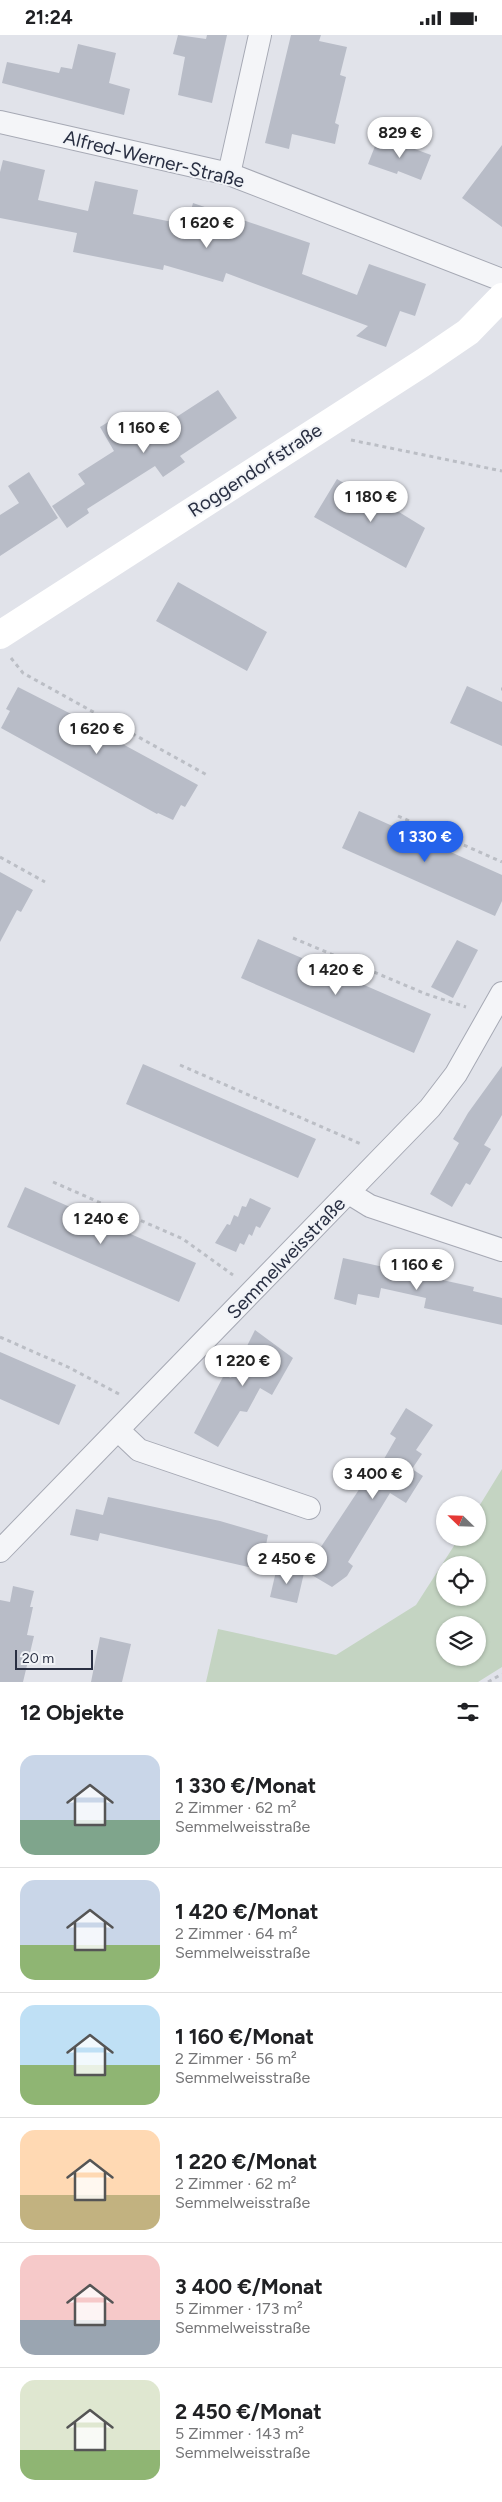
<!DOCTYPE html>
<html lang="de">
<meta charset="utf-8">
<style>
:root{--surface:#fff;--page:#f2f2f2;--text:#202124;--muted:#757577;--line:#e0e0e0;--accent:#2563eb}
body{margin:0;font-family:Figtree,sans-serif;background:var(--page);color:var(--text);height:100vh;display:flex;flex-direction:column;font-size:19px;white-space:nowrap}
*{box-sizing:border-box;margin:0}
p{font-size:16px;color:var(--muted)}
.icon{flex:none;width:28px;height:28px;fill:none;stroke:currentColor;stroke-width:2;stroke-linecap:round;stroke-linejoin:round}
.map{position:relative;height:1647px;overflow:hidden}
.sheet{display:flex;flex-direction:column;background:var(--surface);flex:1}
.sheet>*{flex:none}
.needle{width:32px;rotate:293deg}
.tools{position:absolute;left:436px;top:1461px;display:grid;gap:10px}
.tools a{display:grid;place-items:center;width:50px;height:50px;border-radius:50%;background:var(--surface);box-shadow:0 1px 4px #0004;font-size:25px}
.scale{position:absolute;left:15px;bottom:12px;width:78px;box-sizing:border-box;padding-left:5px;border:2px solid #292f42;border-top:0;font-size:14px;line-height:18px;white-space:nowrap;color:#292f42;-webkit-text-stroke:4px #f1f3f7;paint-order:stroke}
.price{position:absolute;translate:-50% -42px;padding:0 11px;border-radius:18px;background:#fff;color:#222;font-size:16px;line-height:32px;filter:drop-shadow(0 1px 2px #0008)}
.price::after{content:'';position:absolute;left:50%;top:30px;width:15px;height:11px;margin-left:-8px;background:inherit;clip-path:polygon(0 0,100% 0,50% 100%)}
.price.on{background:var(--accent);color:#fff}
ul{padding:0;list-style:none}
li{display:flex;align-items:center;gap:15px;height:125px;padding:0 20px}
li+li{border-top:1px solid var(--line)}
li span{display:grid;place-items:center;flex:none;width:140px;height:100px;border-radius:15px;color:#555}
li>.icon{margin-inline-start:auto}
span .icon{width:60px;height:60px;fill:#fffc;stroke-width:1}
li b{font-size:21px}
h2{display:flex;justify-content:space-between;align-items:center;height:60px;padding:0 20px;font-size:21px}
.status{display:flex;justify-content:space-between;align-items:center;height:35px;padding:0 25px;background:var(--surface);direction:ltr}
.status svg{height:14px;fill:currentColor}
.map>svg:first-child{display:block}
</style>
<div class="status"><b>21:24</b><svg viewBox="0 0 49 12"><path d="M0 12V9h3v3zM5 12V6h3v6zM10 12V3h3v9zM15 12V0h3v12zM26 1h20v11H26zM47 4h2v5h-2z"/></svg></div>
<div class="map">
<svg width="502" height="1647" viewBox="0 0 502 1647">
<rect width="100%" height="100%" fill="#e1e3ea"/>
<path fill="#c4d4c2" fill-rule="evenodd" d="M502,1434V1632L478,1647H206L218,1594L336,1620L416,1570L459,1503L478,1502V1473ZM445,1530H478V1562H445ZM445,1590H478V1622H445Z"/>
<path fill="#b8bcc7" d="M178,0L206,4L207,0H227L212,68L178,60L185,22L173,19Z
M291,0H321L319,6L347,12L340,40L346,42L335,88L339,90L335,109L292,99L289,114L265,108Z
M78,9L116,18L109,48L130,54L124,80L2,48L7,27L59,38L61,32L72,34Z
M377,106L390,111L393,106L431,120L421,145L398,136L397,139L368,129Z
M502,110V192L462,163Z
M3,125L45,135L38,165L88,176L95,146L138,155L133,179L187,190L193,168L310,208L302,239L357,260L369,229L426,249L415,281L400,276L386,312L356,301L368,291L226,238L223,247L164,230L163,235L73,217L77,198L0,183V137Z
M218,355L237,383L180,421L185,427L163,442L155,431L87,474L89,478L67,493L52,471L85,449L78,439L114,416L100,392L118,381L133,404L158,387L161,392Z
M29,437L58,483L0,521V480L19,468L8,451Z
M337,444L366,461L368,458L425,493L406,533L314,482Z
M178,547L267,597L247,636L156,586Z
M467,651L502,667V711L450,688Z
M18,652L83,685L82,687L198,750L185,772L181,770L173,785L158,778L157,779L1,693L10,676L6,674Z
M359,776L502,840V866L495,881L342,813Z
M0,837L33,855L21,877L17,875L0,907Z
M258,904L431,979L414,1018L241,943Z
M457,905L478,915L453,963L431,952Z
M143,1029L316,1104L298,1143L126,1069Z
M502,1031V1080L484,1110L491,1114L470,1150L466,1148L452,1172L430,1159L459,1108L453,1104L468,1078Z
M25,1152L196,1228L179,1267L7,1192Z
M250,1163L271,1173L260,1193L256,1191L252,1201L249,1199L244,1210L240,1208L236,1217L215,1208L227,1189L230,1190L234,1180L238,1182L242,1171L246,1172Z
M343,1223L474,1252L473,1256L502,1263V1290L424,1273L426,1263L381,1253L379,1263L358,1259L356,1270L334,1264Z
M255,1295L293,1323L272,1360L260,1353L247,1377L240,1376L218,1412L194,1398L224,1340L231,1343Z
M0,1317L76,1350L59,1390L0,1364Z
M406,1373L433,1390L416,1415L422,1419L412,1434L423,1441L406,1468L390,1458L348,1527L353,1531L347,1541L332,1552L305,1536L364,1447L369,1450L396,1403L390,1399Z
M108,1462L220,1486L268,1500L261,1535L100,1498L98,1506L70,1500L76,1474L103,1480Z
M277,1532L304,1538L297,1568L270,1562Z
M13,1551L34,1556L30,1572H33L27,1600L34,1601L23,1647H0V1565L10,1567Z
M100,1602L131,1609L122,1647H91Z"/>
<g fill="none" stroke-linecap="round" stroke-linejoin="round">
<g stroke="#a6a9b4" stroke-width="24">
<path id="street" d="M0,87L229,139L502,245
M229,139L260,0
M349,1158L370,1171L502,1215
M119,1396L139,1415L309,1473
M0,1516L430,1073L456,1039L502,958"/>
</g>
<path stroke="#bbbec5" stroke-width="3" stroke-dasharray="4 4" stroke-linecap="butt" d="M351,405L502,436
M11,623L23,638L207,740
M501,654H502
M398,781L502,827
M0,822L45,847
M293,903L426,959L466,972
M180,1030L361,1109
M53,1147L183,1204L233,1240
M0,1302L68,1332L119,1359
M488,1647L502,1639"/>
<use href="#street" stroke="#f4f5f8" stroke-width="22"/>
<path stroke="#fff" stroke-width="28" d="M0,600L424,327L468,297L502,262"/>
</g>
<g text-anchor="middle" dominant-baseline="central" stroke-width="4" stroke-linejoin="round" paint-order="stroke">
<g font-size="19" fill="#292f42" stroke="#f1f3f7">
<text transform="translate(154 124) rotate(14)">Alfred-Werner-Straße</text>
<text transform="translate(255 435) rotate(-33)">Roggendorfstraße</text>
<text transform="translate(286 1223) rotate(-46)">Semmelweisstraße</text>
</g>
</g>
</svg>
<div class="tools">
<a><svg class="needle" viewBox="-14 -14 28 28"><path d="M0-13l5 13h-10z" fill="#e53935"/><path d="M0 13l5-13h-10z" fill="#757577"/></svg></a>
<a><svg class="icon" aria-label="locate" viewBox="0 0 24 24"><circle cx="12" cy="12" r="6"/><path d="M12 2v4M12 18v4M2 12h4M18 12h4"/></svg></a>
<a><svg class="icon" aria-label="layers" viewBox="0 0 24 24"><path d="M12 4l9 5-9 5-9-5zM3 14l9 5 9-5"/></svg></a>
</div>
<div class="scale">20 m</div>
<b class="price" style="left:400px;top:124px">829 €</b>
<b class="price" style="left:207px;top:214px">1 620 €</b>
<b class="price" style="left:144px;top:419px">1 160 €</b>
<b class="price" style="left:371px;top:488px">1 180 €</b>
<b class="price" style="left:97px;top:720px">1 620 €</b>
<b class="price on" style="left:425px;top:828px">1 330 €</b>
<b class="price" style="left:336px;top:961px">1 420 €</b>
<b class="price" style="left:101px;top:1210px">1 240 €</b>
<b class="price" style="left:417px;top:1256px">1 160 €</b>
<b class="price" style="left:243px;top:1352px">1 220 €</b>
<b class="price" style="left:373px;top:1465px">3 400 €</b>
<b class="price" style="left:287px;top:1550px">2 450 €</b>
</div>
<section class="sheet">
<h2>12 Objekte<svg class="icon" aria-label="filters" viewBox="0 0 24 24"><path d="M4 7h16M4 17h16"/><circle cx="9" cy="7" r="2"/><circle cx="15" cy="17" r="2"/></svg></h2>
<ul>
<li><span style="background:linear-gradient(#c9d6e8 65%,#7fa58c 0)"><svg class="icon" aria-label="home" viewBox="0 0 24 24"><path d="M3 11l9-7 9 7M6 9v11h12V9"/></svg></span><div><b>1 330 €/Monat</b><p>2 Zimmer · 62 m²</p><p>Semmelweisstraße</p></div></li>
<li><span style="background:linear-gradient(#c9d6e8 65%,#8fb573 0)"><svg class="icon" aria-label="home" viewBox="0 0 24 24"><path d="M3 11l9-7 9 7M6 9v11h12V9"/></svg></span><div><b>1 420 €/Monat</b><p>2 Zimmer · 64 m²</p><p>Semmelweisstraße</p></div></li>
<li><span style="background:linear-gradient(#bfe0f5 60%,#8fb573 0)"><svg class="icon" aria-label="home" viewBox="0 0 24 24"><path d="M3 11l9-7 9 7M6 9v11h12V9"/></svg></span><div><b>1 160 €/Monat</b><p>2 Zimmer · 56 m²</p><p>Semmelweisstraße</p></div></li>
<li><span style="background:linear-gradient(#ffd9b3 65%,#c2b280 0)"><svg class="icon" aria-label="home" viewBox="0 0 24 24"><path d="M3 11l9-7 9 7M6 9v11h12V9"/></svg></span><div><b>1 220 €/Monat</b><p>2 Zimmer · 62 m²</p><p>Semmelweisstraße</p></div></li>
<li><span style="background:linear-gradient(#f6c9c9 65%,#9aa5b1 0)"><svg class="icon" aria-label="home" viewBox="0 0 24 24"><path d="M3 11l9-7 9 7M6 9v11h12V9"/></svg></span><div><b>3 400 €/Monat</b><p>5 Zimmer · 173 m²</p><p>Semmelweisstraße</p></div></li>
<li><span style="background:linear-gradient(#dfe7d0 70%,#8fb573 0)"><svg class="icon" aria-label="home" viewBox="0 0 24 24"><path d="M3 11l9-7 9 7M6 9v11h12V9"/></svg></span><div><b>2 450 €/Monat</b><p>5 Zimmer · 143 m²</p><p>Semmelweisstraße</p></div></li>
</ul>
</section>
